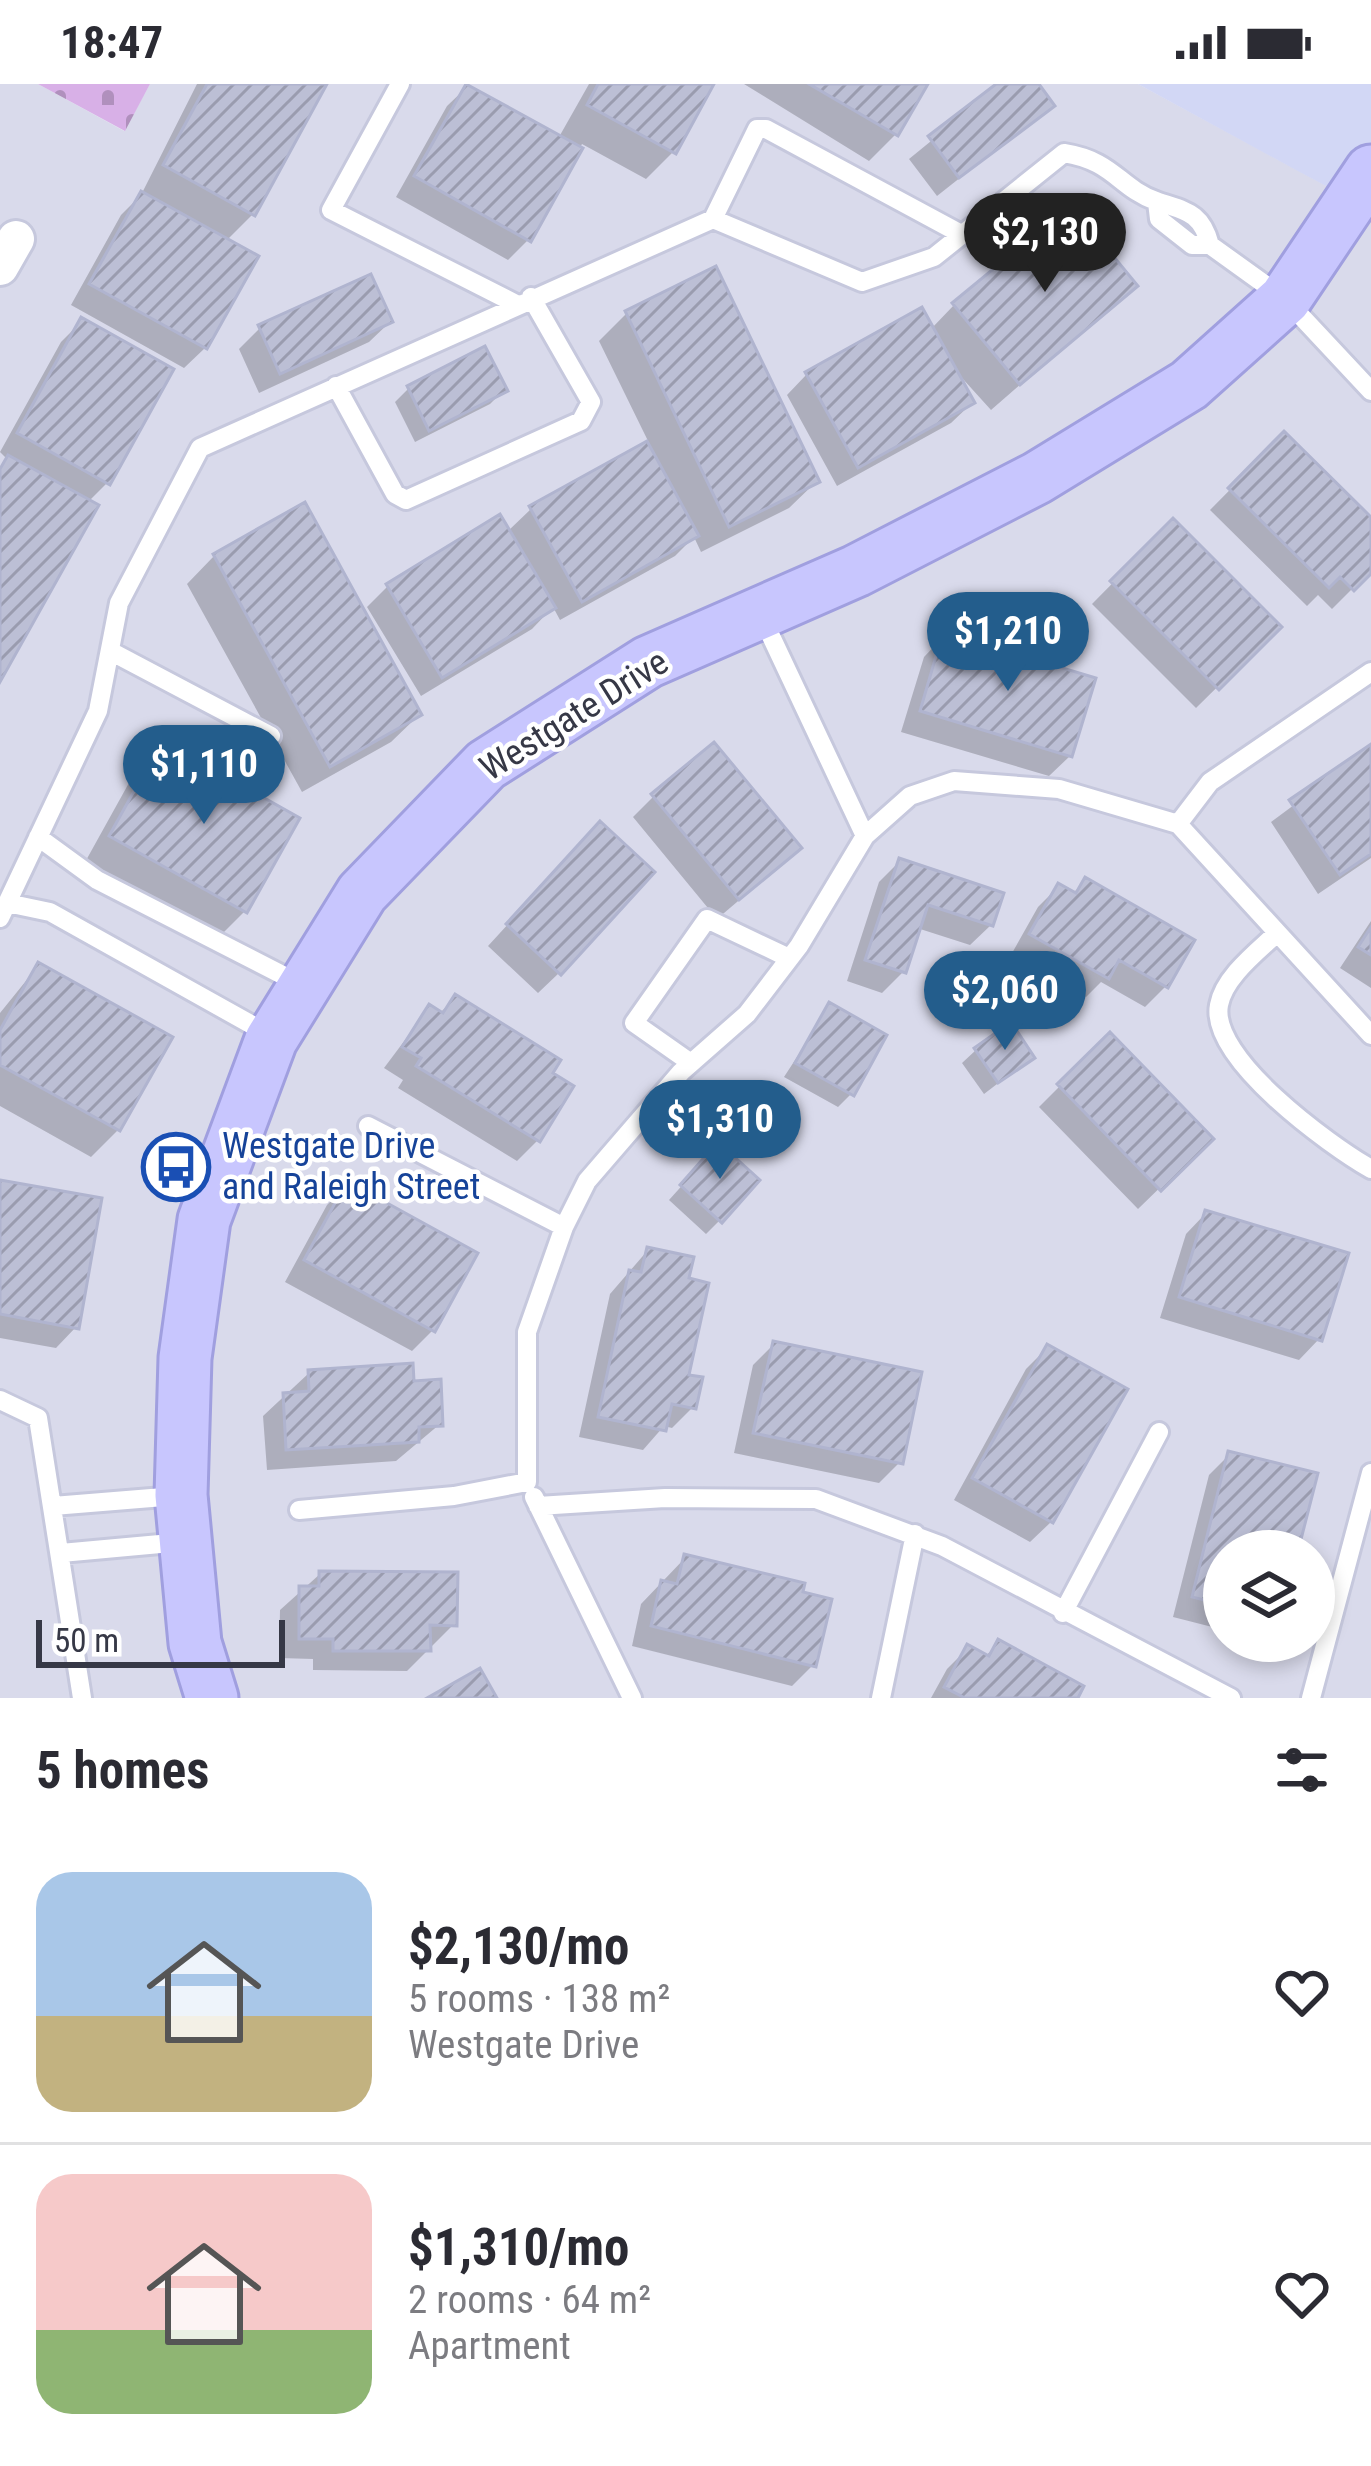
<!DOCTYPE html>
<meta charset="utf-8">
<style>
:root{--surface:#fff;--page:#f2f2f3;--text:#2b2b33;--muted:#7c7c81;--line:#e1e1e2;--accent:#235d8c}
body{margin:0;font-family:"Roboto Condensed",sans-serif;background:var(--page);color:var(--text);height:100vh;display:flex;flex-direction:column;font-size:45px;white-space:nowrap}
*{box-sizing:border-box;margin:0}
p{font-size:39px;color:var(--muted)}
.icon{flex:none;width:66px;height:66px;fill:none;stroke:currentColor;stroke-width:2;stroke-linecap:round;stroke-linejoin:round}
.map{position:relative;height:1614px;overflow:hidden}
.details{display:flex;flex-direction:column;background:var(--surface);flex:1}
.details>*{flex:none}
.tools{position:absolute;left:1203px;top:1446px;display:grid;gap:24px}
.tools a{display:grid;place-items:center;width:132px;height:132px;border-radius:50%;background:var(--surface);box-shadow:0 6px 18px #0003;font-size:60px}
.scale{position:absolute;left:36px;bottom:30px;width:249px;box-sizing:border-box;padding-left:12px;border:6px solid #363846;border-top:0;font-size:33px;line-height:42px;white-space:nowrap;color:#363846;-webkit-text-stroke:9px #fff;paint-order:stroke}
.price{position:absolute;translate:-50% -102px;padding:0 27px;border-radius:42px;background:var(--accent);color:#fff;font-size:39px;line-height:78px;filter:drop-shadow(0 3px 6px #0008)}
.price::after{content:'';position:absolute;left:50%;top:72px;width:36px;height:27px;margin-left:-18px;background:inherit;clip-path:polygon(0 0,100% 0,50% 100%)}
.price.active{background:#222;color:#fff}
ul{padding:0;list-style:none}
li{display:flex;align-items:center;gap:36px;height:300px;padding:0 36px}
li+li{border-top:3px solid var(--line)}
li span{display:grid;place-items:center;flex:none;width:336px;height:240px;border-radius:36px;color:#555}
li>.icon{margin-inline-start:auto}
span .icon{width:144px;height:144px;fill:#fffc;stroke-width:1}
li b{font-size:51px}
h2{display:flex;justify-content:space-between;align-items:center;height:144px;padding:0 36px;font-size:51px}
.status{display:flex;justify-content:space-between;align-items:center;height:84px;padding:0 60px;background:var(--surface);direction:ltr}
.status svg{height:33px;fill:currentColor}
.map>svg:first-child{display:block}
</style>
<div class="status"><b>18:47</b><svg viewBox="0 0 49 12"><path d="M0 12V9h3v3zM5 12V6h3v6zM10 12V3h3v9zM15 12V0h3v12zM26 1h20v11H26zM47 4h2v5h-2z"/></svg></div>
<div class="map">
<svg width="1371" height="1614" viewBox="0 0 1371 1614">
<defs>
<pattern id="cemetery-stones" width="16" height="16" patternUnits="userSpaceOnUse" patternTransform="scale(3)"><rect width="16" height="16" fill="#d8b0e7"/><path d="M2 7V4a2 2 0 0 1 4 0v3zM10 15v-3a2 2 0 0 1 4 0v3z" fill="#b090bd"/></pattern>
<pattern id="building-hatch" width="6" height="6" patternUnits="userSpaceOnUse" patternTransform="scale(3)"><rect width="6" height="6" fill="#bcbfd5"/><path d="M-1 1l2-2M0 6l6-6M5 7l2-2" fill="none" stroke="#9a9caf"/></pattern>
</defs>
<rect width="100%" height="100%" fill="#e7e7f3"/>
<path fill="#d9daeb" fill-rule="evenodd" d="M0,0H38L124,47L150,0H1138L1371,126V1614H0ZM1224,1467H1314V1557H1224Z"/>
<path fill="#d2d7f5" d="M1138,0H1371V126L1296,86Z"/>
<path fill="url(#cemetery-stones)" d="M38,0H150L125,47Z"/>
<path fill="#0003" d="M197,0H324L253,130L226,157L205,264L184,284L71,221L121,131L141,111Z
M589,0H711L673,68L646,95L582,60L528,156L508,176L396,113L447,22L468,2L559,53Z
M744,0H925L896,50L869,77Z
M1001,0H1035L1051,22L937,112L909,75Z
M1134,202L991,326L953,284L972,319L951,339L837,402L787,311L807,290L931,245L954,221Z
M626,230L817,397L789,424L701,468L694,453L675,472L560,536L553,523L532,545L421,612L367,523L388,502L507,448L531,425L649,359L599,257Z
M82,237L107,399L87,419L0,592V383L8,376L0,368L61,258Z
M390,238L369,258L259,309L239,265L260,244Z
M483,266L504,306L490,320L415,358L395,318L408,305Z
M1284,351L1371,437V486L1332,525L1318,511L1307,522L1210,426Z
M1173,438L1278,543L1196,624L1092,520Z
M214,472L419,631L391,658L302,708L187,500Z
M944,552L1070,672L1049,692L901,648L924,573Z
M162,661L245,827L218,854L84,780L135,688Z
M1371,664V774L1318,810L1271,738Z
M653,713L777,784L717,835L633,733Z
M580,762L559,889L538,909L488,862Z
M900,777L991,841L970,861L917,844L903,888L882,909L847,897L879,798Z
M1086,797L1166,902L1145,923L1101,898L1086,913L1011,871L1038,823L1059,802L1072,810Z
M1371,837V904L1340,884Z
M38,882L118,1046L91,1073L0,1022V929Z
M455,914L549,990L538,1056L517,1077L398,1004L403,996L384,984L429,924L439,930Z
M830,922L851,1010L838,1023L784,993Z
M1110,952L1210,1055L1138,1125L1039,1023Z
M976,966L1031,974L984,1010L962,979Z
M705,1076L720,1136L706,1150L669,1116Z
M0,1099L76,1243L56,1264L0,1254Z
M347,1101L433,1246L412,1267L285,1198L327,1121Z
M1206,1129L1319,1255L1299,1276L1160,1234L1186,1150Z
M648,1166L685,1197V1293L693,1323L672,1344L664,1342L643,1366L579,1353L610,1210Z
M774,1260L900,1378L879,1399L734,1369L753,1281Z
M1047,1264L1051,1438L1030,1458L954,1416L1026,1285Z
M309,1289L440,1340L396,1377L267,1386L263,1332Z
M1229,1371L1295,1467H1224V1546L1173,1533L1209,1391Z
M685,1474L813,1581L792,1602L632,1562L641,1520Z
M320,1490L454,1540L407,1587L313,1586V1575L279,1574L280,1526Z
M998,1559L1074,1614H931L947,1585L968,1564L985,1573Z"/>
<path fill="url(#building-hatch)" stroke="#b0b4cf" stroke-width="3" d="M207,0H327L255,132L163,81Z
M466,0L583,64L531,158L414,92Z
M598,0H714L676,70L587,21Z
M809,0H928L898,52Z
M996,0H1039L1055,22L959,94L928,52Z
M141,107L259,172L207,265L89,200Z
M1071,121L1138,202L1020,301L952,219Z
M716,182L820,398L729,443L625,227Z
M371,190L393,238L280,290L258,241Z
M922,223L975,319L858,384L805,288Z
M81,233L174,285L110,401L17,349Z
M485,262L508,307L429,347L407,302Z
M1284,347L1371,433V490L1354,507L1340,493L1329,504L1228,404Z
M647,357L699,452L582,518L529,422Z
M8,371L99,421L0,598V385Z
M305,418L422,631L330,683L213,470Z
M500,430L556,524L442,594L386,500Z
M1173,434L1282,543L1219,606L1110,497Z
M943,548L1096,594L1072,673L920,627Z
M162,657L300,734L247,829L109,752Z
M714,658L802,764L739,816L651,710Z
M1371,660V770L1340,791L1289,716Z
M600,737L655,788L561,891L506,840Z
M899,774L1004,809L993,842L928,821L906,889L865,876Z
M1085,793L1195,856L1168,904L1119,876L1109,895L1029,850L1058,799L1076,809Z
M1371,843V871L1358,863Z
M38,878L173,953L120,1047L0,981V946Z
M455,910L561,976L553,989L574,1002L540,1058L416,982L421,974L402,963L429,920L443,929Z
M829,918L887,951L854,1012L795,979Z
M1011,938L1035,974L998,999L974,964Z
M1110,948L1214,1055L1161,1107L1057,1000Z
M718,1058L760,1096L722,1139L680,1101Z
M0,1096L102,1114L79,1245L0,1230Z
M347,1097L478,1169L435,1248L304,1176Z
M1205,1126L1349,1169L1322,1257L1179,1213Z
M647,1163L694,1173L689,1194L709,1199L689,1291L703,1293L696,1325L672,1320L666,1347L598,1333L629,1186L641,1188Z
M773,1257L922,1288L903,1380L753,1349Z
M1047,1260L1128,1305L1053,1439L972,1394Z
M413,1279L414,1297L441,1295L443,1342L419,1343V1358L286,1366L283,1309L309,1307L308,1286Z
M1228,1367L1318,1389L1298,1467H1224V1521L1192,1513Z
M684,1470L805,1499L803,1508L832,1515L816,1583L651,1542L661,1496L677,1500Z
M319,1487L458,1488L457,1542L430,1541L431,1567H333V1555H299V1502H319Z
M998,1555L1084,1602L1078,1614H965L944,1603L967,1560L989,1572Z
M480,1584L497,1614H427Z"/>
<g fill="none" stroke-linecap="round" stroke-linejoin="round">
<g stroke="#c6c8dd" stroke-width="24">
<path id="lane" d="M400,0L331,126L516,220
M1157,118L1159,135L1192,161H1210L1285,215L1371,307
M713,135L757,45H766L961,150
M336,302L395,410L406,416L581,337L591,318L531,213
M762,533L865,752
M110,567L271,652
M1178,740L1371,951
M38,753L97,796L302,901
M7,819L50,828L270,951
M0,834L98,627L119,519L200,364L713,135L862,198L934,173L1064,69C1114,77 1118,103 1156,117C1183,127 1201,126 1210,161
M1277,849C1257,868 1224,893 1219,921C1209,974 1329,1061 1371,1085
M691,979L634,939L707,835L789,874
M368,1042L564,1143
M0,1316L38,1334L82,1614
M534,1413L632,1614
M53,1422L176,1412
M538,1422L665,1414L816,1415L942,1462L1231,1614
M299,1426L454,1412L527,1398V1248L564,1143L587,1097L681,988L747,930L799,862L865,752L910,712L954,697L1059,705L1178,740L1210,698L1371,588
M61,1469L182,1458
M1063,1529L1159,1348
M881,1614L915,1450
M1311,1614L1371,1389"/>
</g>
<g stroke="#c6c8dd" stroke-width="42">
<path id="street" d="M0,183L16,155"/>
</g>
<g stroke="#a09fdf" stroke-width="57">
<path id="secondary" d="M212,1614L195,1559L181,1411L185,1274L204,1136L271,956L362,809L486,681L648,578L856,487L1037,394L1189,301L1285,215L1371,87"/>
</g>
<use href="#lane" stroke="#fff" stroke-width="18"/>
<use href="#street" stroke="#fff" stroke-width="36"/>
<use href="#secondary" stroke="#c8c6fe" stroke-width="51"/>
</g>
<defs>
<g id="bus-ring" transform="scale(3.45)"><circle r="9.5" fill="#fff" stroke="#1a4fb4" stroke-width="1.5"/><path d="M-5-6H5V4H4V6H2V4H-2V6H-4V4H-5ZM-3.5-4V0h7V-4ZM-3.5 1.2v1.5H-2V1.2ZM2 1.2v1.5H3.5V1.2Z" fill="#1a4fb4"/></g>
</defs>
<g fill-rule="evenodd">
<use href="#bus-ring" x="176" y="1083"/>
</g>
<g text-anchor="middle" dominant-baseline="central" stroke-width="9" stroke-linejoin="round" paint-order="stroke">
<g font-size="36" fill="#363846" stroke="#fff">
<text transform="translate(574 631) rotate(-32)">Westgate Drive</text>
</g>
<g font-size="36" fill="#164399" stroke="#fff" text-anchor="start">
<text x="222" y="1062">Westgate Drive<tspan x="222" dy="41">and Raleigh Street</tspan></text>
</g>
</g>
</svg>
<div class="tools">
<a><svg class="icon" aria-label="layers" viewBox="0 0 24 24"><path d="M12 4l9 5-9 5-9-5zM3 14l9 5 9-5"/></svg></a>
</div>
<div class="scale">50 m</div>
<b class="price active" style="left:1045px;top:211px">$2,130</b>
<b class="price" style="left:1008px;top:610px">$1,210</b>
<b class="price" style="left:204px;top:743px">$1,110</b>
<b class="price" style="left:1005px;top:969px">$2,060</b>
<b class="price" style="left:720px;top:1098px">$1,310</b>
</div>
<section class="details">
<h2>5 homes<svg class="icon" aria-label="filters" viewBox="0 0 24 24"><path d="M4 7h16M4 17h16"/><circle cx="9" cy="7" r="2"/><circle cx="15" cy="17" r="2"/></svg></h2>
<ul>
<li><span style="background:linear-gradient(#a9c7e8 60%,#c2b280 0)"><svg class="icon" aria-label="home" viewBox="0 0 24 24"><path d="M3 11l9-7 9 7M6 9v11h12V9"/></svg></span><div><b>$2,130/mo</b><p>5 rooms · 138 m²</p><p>Westgate Drive</p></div><svg class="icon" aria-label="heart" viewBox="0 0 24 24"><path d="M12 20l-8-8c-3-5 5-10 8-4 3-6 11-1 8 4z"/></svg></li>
<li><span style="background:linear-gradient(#f6c9c9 65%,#8fb573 0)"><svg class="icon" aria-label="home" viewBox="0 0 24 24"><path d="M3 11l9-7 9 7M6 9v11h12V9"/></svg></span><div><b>$1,310/mo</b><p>2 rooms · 64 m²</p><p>Apartment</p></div><svg class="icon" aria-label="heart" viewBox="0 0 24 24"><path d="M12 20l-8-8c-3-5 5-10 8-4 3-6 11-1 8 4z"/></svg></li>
</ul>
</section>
